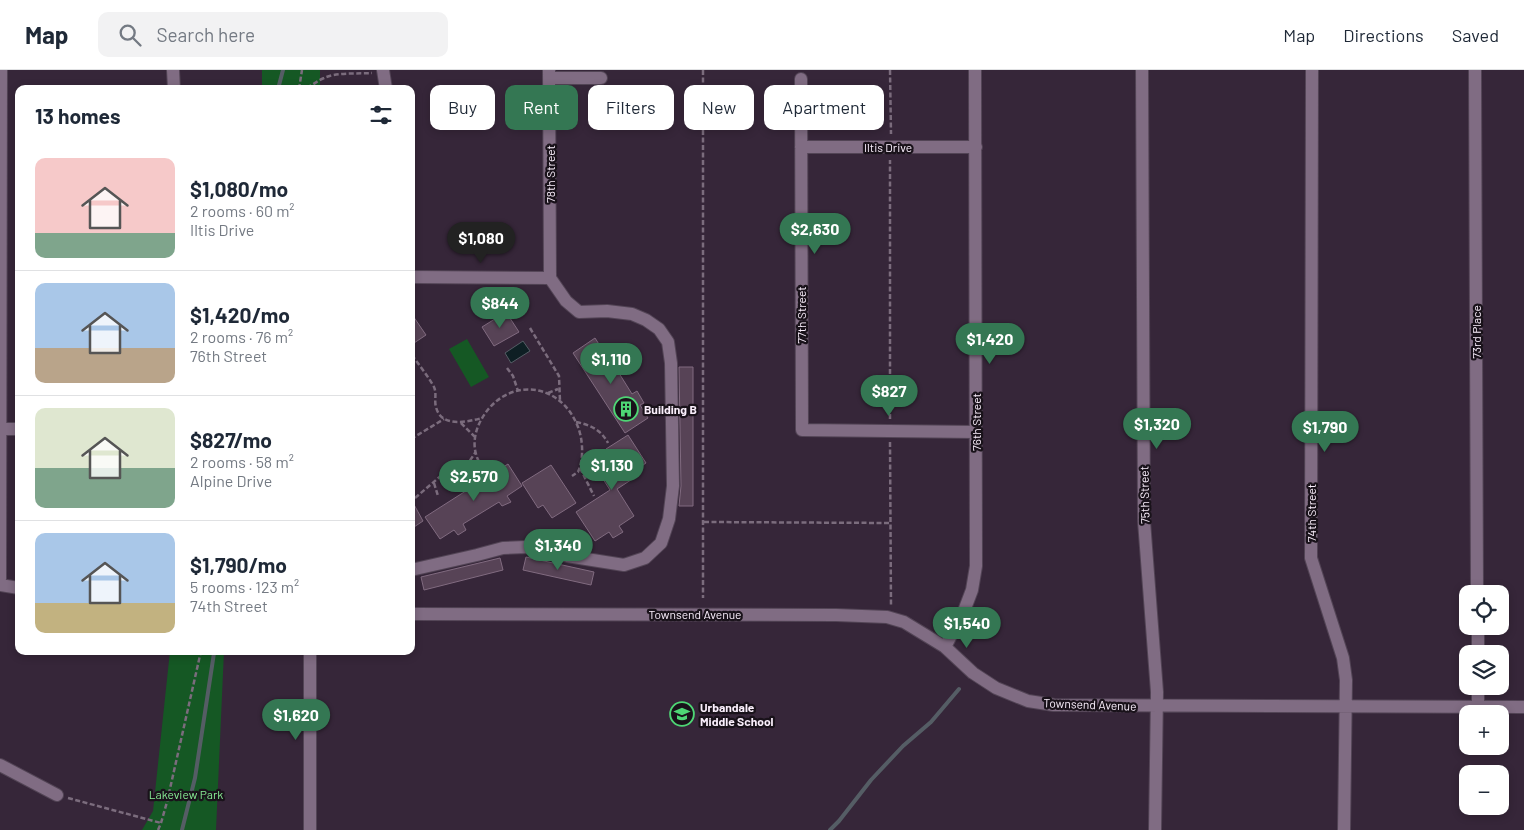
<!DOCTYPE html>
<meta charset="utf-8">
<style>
:root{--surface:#fff;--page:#f2f2f3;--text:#1f2937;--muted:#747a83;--line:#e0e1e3;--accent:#347753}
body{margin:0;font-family:Barlow,sans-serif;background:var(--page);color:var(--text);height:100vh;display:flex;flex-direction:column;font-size:19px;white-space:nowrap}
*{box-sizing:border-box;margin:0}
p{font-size:16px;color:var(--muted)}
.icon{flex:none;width:28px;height:28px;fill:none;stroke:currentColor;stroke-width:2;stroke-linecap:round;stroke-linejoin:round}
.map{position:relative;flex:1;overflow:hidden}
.drawer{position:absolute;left:15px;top:15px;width:400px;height:570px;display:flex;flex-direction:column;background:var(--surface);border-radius:10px;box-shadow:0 2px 8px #0003}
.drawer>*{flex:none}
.banner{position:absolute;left:430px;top:15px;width:475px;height:45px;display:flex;gap:10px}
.fabs{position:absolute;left:1459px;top:515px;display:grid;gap:10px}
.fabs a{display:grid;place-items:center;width:50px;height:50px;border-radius:10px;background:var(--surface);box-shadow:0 2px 8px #0003;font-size:25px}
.price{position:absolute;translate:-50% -42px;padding:0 11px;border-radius:18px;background:var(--accent);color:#fff;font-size:16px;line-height:32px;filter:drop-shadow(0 1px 2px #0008)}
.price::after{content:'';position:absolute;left:50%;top:30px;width:15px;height:11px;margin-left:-8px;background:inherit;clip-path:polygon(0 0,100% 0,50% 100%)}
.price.active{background:#222;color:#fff}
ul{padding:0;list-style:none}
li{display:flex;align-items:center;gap:15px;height:125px;padding:0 20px}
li+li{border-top:1px solid var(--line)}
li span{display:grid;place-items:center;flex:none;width:140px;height:100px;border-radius:10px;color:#555}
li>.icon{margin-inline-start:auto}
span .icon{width:60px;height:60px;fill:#fffc;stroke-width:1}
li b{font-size:21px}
h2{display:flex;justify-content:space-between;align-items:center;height:60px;padding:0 20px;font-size:21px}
.pill{padding:0 18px;border-radius:10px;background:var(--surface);box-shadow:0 2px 8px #0003;font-size:18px;line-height:45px}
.pill.active{background:var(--accent);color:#fff}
header{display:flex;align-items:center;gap:30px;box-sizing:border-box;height:70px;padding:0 25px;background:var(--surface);border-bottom:1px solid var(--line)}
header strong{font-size:24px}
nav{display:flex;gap:28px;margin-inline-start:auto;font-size:18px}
.search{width:350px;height:45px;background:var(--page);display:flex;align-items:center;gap:12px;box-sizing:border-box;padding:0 18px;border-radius:10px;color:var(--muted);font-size:19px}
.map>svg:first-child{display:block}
</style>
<header>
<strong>Map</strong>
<div class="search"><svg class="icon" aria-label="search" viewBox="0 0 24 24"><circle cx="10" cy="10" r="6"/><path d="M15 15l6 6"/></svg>Search here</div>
<nav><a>Map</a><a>Directions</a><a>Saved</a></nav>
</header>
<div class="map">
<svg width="1524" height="760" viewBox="0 0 1524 760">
<rect width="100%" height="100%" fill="#362639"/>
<path fill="#155824" d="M262,0H320V19H262Z
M467,269L489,307L471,317L449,279Z
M170,581H224L216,760H142L153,741Z"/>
<path fill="#0e1f24" stroke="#555d65" d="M523,271L530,281L511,293L505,283Z"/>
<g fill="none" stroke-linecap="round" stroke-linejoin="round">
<path stroke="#555d65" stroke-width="4" d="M278,19L283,0
M182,760L195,708L214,583
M830,760L839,751L871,710L903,676L931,652L959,619"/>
</g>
<path fill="#574356" stroke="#816b80" d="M506,242L519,262L494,276L482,257Z
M411,243L426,265L411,275Z
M595,268L604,282L609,279L616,289L612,292L632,324L637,321L644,333L640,335L648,348L625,363L573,283Z
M679,297H693V436H679L681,416Z
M628,365L646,393L631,403L634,408L617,419L634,446L619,456L623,462L613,468L609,462L595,471L576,442L610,420L594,395L610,385L606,379Z
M508,394L522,416L507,426L511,432L502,436L499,432L463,454L466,460L458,465L454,460L440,469L425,447Z
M551,395L576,433L552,448L543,435L538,438L522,413Z
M411,429L423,451L411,459Z
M526,487L594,502L591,515L523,500Z
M500,488L503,500L424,520L421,507Z"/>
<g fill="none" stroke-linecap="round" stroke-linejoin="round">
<g stroke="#524455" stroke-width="14">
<path id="minor" d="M173,0L174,19
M383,0L386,19
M549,0L550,208
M1142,0L1144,451L1157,622L1155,760
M1312,0L1311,488L1343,588L1346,610L1344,760
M1475,0L1477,524
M549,8H601
M801,9L802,360L976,362
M801,77H976
M411,207L550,208
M0,359H19
M411,500L477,485L503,478L526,477L567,486L624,495L645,488L661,473L669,449L673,416L671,293L668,272L659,259L646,250L632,244L607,241L579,242L566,231L550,208
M0,509L1,0
M0,515L19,518
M411,544L836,545L887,547L904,552L945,577L973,603L996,618L1028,631L1054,635L1524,637
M1478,556V584
M945,577L964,541L972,520L976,496L975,0
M310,581V760
M1478,616V637
M0,695L57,725"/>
</g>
<path stroke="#7b6c7d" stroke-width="2.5" stroke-dasharray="5 2.5" stroke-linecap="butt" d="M703,0V528
M890,0L891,64
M299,17C311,19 314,12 324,8C337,2 357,4 372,3
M299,19L302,0
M530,258L559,306L560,331
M412,285C419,295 428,306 434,317C437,324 434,330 436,337C441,358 467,352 482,348
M507,298L513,306L518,321
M548,323L558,319
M890,349V90
M576,352C591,355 601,360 608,373
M461,353L475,367
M411,369L444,349
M890,372L891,537
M483,398C480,393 477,389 476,384C473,374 475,363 479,354C501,307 559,308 578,357C583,370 584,389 578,402L572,406
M580,398L594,426
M434,413L438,426
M415,428L443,404L462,397L469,392L475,383
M704,452L890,453
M68,728L161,753
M158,760L161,753L167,732L201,581"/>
<use href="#minor" stroke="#806c83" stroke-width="12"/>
</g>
<defs>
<g id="building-ring" transform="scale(1.25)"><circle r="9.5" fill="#19121a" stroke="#4ed675" stroke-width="1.5"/><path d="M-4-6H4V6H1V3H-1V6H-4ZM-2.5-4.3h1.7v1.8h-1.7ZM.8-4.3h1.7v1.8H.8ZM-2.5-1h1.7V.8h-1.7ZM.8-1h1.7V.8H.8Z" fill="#4ed675"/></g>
<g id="school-ring" transform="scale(1.25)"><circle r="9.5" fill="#19121a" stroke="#4ed675" stroke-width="1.5"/><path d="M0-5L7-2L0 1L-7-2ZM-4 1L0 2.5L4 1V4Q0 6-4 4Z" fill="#4ed675"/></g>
</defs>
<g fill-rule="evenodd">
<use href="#building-ring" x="626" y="339"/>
<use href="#school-ring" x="682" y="644"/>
</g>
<g text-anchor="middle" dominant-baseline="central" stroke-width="4.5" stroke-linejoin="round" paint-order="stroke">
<g font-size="12" fill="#faeffc" stroke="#19121a">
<text x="888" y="77">Iltis Drive</text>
<text transform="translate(550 104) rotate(-90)">78th Street</text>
<text transform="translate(801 245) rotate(-90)">77th Street</text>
<text transform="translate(1476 262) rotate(-90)">73rd Place</text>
<text transform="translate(976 352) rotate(-90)">76th Street</text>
<text transform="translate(1144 425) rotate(-91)">75th Street</text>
<text transform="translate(1311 443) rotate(-90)">74th Street</text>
<text x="695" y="544">Townsend Avenue</text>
<text transform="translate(1090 634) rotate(2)">Townsend Avenue</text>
</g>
<g font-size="12" font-weight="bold" fill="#faeffc" stroke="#19121a" text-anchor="start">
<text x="644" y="339">Building B</text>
<text x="700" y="637">Urbandale<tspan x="700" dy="14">Middle School</tspan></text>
</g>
<g font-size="12" fill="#88ee95" stroke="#19121a">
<text x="186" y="724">Lakeview Park</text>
</g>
</g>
</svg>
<div class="fabs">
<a><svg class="icon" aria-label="locate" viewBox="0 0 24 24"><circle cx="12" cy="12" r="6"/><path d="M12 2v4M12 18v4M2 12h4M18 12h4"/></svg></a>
<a><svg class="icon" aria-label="layers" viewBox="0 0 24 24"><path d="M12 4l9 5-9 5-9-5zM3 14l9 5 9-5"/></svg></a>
<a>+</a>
<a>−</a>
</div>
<b class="price" style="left:815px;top:185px">$2,630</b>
<b class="price active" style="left:481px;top:194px">$1,080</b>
<b class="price" style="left:500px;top:259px">$844</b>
<b class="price" style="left:990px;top:295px">$1,420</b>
<b class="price" style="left:611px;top:315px">$1,110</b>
<b class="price" style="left:889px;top:347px">$827</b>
<b class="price" style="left:1157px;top:380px">$1,320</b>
<b class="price" style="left:1325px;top:383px">$1,790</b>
<b class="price" style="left:612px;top:421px">$1,130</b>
<b class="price" style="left:474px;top:432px">$2,570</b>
<b class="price" style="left:558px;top:501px">$1,340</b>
<b class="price" style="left:967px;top:579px">$1,540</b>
<b class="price" style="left:296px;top:671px">$1,620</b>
<div class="banner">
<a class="pill">Buy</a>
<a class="pill active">Rent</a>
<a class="pill">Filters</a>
<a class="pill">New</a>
<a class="pill">Apartment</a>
</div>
<section class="drawer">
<h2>13 homes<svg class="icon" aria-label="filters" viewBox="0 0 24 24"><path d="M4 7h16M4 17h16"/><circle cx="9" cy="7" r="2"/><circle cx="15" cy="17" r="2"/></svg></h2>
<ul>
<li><span style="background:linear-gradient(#f6c9c9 75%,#7fa58c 0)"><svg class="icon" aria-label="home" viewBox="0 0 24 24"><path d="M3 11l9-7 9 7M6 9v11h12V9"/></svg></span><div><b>$1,080/mo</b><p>2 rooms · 60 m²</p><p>Iltis Drive</p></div></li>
<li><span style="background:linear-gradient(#a9c7e8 65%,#b9a48a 0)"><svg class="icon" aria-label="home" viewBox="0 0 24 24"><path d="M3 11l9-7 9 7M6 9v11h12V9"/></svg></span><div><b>$1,420/mo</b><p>2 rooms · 76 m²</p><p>76th Street</p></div></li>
<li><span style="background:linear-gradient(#dfe7d0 60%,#7fa58c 0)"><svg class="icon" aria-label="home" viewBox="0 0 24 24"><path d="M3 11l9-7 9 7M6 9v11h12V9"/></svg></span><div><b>$827/mo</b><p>2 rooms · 58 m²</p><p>Alpine Drive</p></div></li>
<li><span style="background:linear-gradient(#a9c7e8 70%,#c2b280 0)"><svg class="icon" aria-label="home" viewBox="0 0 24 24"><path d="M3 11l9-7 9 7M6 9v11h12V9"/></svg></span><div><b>$1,790/mo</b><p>5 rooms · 123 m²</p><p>74th Street</p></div></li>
</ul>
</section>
</div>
